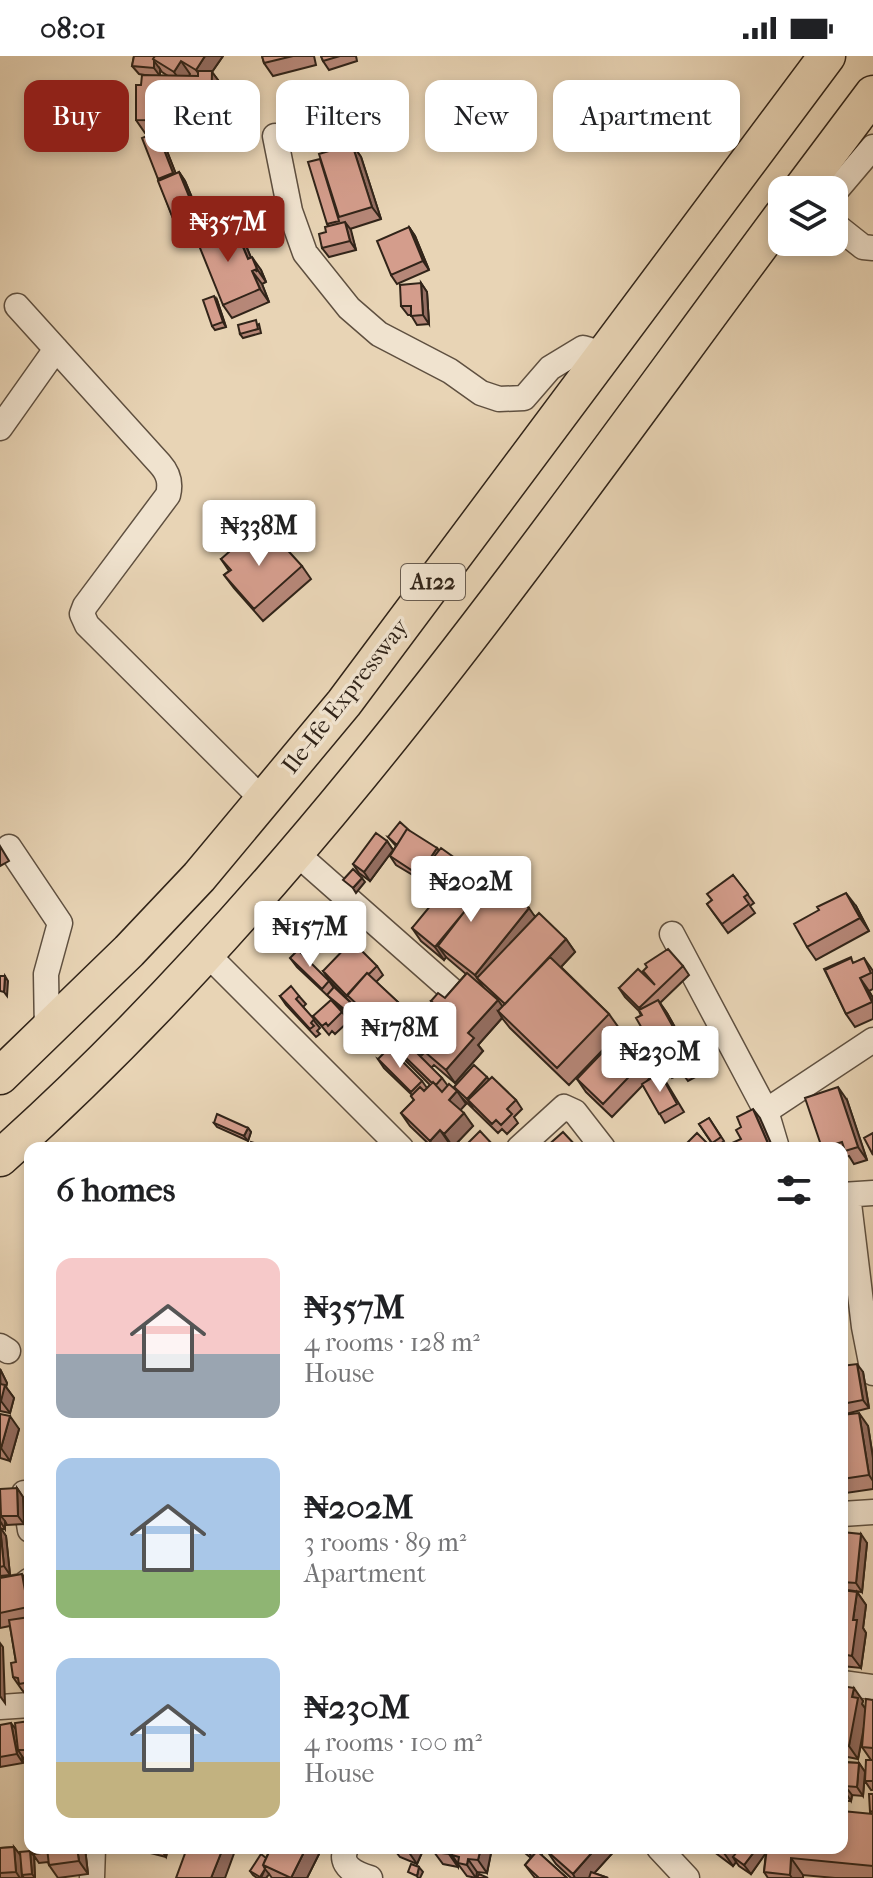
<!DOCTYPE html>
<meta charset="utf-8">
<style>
:root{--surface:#fff;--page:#f6f6f6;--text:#202124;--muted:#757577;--accent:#8f2418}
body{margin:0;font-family:"IM FELL French Canon",serif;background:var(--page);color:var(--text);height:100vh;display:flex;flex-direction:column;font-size:30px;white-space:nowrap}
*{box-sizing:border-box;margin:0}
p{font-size:26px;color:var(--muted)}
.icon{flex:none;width:44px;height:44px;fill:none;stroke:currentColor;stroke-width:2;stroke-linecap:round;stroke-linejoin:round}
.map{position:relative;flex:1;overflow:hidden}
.details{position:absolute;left:24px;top:1086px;width:824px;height:712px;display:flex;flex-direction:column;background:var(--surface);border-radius:16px;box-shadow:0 4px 12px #0003}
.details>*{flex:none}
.top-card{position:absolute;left:24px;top:24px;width:826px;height:72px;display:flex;gap:16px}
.controls{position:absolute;left:768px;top:120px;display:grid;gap:16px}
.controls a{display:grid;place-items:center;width:80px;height:80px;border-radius:16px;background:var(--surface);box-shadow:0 4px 12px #0003;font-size:40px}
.price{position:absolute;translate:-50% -68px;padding:0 18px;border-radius:8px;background:#fff;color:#222;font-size:26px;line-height:52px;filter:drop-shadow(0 2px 4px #0008)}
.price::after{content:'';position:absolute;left:50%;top:48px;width:24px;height:18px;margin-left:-12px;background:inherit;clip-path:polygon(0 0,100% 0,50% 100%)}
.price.active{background:var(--accent);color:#fff}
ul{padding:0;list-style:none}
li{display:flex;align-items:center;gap:24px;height:200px;padding:0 32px}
li span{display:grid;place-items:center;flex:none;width:224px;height:160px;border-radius:16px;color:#555}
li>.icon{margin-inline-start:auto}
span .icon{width:96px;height:96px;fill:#fffc;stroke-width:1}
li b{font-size:34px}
h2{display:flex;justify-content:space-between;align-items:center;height:96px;padding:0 32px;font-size:34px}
.tag{padding:0 28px;border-radius:16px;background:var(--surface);box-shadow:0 4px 12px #0003;font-size:28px;line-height:72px}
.tag.active{background:var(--accent);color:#fff}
.status{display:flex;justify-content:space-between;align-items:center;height:56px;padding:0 40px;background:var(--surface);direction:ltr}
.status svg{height:22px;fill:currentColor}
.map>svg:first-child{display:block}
</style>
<div class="status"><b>08:01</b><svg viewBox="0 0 49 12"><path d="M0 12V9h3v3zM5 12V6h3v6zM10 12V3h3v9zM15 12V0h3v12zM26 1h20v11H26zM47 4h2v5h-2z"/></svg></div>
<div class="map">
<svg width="873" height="1822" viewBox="0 0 873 1822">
<rect width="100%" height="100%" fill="#e8d4b5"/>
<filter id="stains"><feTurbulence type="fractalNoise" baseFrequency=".0025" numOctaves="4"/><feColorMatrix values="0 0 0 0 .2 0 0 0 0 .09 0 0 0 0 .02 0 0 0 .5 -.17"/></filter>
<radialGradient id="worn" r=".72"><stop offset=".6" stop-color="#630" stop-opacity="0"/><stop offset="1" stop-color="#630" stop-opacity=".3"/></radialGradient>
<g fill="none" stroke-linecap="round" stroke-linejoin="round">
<g stroke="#5f5040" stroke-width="27">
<path id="minor" d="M275,80L290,155L305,197L349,252L379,278L450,315L481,337L499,343L524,342L550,312L583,292L604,298
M834,137L873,91
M834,168L863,191L873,192
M17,250L160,408C169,418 171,427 168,439L85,550L82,558L87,569L263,744
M0,372L56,293
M9,791L60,867L46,918L47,976
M296,797L456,938
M672,878L766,1055L777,1092
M206,897L401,1092
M766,1055L873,984
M519,1092L564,1051L575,1056L603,1092
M842,1139L873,1137
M848,1139L864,1271L873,1317
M0,1290L8,1295
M24,1437L30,1474
M842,1458L873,1456
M0,1534L22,1530L30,1524
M842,1627L873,1631
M0,1651L30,1649
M346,1792C338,1810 356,1818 370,1822
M659,1792L687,1822
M92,1822L93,1792"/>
</g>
<g stroke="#312419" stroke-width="39">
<path id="highway" d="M801,134L873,38
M0,1020L129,895L199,821L344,647L827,0
M0,1102C305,830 539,487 782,160"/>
</g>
<use href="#minor" stroke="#f0e3cf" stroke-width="24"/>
<use href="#highway" stroke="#e8d4b5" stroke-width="36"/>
</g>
<path fill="#b68778" stroke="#312419" stroke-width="2" fill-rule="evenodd" d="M134,0H223L212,16L221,28L220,78H158L163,85L176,118L179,116L185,125L197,154L210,149L216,157L221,169L185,184L178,175L158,123L153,77H145L136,64L141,29L150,20L139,18L132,10ZM160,13L162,16L168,20H160Z
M262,0H314L316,9L273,20L264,7Z
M321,0H356L357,5L329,14L323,5Z
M352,88L361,101L381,163L350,173L356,194L329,201L322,192L328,170L320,103Z
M409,171L415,180L429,214L397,228L391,219Z
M242,180L251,202L261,214L266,226L262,228L269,246L232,262L223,249Z
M421,227L427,236L429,268L417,269L411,259H408L401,250Z
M217,244L226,271L215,274L212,270Z
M259,268L261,277L243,282L240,278Z
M258,490L302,510L311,523L263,565L234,532L224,519L229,515L221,503Z
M388,781L437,792L439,795L466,810L472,819L467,825L476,833L480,838L535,860L566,883L575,896L561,911L609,958L621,975L569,1029L510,972L502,962L478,989L483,995L455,1027L434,1009L431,1012L442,1022L448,1030L456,1034L489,1024L516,1044L522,1053L514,1061L518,1067L507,1078L502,1073L498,1077L460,1040L466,1048L460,1054L473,1070L453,1091L449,1087L445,1092H433L410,1070L401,1057L414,1044L411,1040L412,1039L384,1012L378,1003L422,1025L427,1032L430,1029L406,1005L400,996L402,994L353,949L329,924L323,915L377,910L383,919L376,926L414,961L420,969L436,952L431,945L445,942L466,918L446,901L444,904L421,885L412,872L452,838L448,833L452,829L434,814L426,827L396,809L390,800L396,790Z
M387,785L393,794L370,825L359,817L353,808Z
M0,790L9,805L0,810Z
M733,819L754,847L750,850L755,857L728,877L707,848L712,844Z
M856,850L869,875L816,904L807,891Z
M319,869L333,874L337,879L332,883Z
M290,902L329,925L334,932L353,950L347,958L297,911Z
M864,902L873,915V933L869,935L873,942V963L855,971L846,958L828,921Z
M683,910L689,919L660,947L667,957L701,1018L688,1025L682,1017L672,1022L663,1009L639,955L625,941L619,932L652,927Z
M280,940H299L306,948L303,951L320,972L317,975L320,978L316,981L286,949Z
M342,956L349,965L335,978L332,975L329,979L313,960Z
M649,995L658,1008L654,1012L656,1015L648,1024L666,1026L684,1056L665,1067L643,1029L612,1061L586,1036L577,1023Z
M847,1044L867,1104L854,1108L849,1100L842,1102V1092H822Z
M709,1062L724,1085L715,1092L699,1068Z
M214,1067L248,1072L251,1076L248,1085L217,1071Z
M842,1310L863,1316L869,1352L842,1359Z
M0,1313L7,1327L6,1331L14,1342L10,1357L0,1355Z
M0,1358L19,1373L10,1405L0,1402Z
M842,1359L868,1370L873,1402V1433L846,1437L842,1431Z
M17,1432L23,1441L24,1468L7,1469L5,1465V1473H1L6,1480L10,1519L0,1520V1442Z
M842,1476L867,1487L862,1536L847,1534L844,1529L843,1534L857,1536L866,1549L863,1572L866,1577L861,1612L842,1610Z
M0,1522L30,1529V1640L28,1641L22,1634L13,1621L16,1606L10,1570L0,1572Z
M842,1630L863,1645L862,1648L865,1652L873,1644V1704H871L862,1691L863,1678L858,1703L842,1700Z
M30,1665V1703H24L22,1700L23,1707L0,1711V1669L15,1673Z
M873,1704V1734H871L865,1725Z
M842,1706L859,1707L865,1716L863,1740L852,1739L851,1745H842Z
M873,1738V1822H835L803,1819V1822H768L764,1816L766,1796L751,1818L739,1810L736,1806L733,1810L709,1792H842L871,1758L870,1756Z
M14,1791L20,1799L30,1795L34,1800L35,1822H24L22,1819V1822H0V1792Z
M85,1792L88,1818L58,1822L49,1809L48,1806L39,1807L33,1798Z
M131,1792H168L166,1801Z
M271,1792H322L307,1822H272L269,1818L266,1822H257L253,1819L250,1815L266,1802Z
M393,1792H424L417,1808L400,1801Z
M434,1792H492L487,1817L477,1816L476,1822L467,1820L458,1808V1811L443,1808L434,1796Z
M519,1792H547L541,1799L567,1822H535L525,1809L531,1802Z
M617,1792L594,1817L608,1822H571L556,1808L547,1795Z"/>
<path fill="#946e62" stroke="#312419" stroke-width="2" d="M205,0H223L212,16L221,28L220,78L211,65L205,27L196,14Z
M154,5L160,13V20L154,12Z
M181,5L190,18L183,29L174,16Z
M157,76L163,85L179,126L173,117Z
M352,88L361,101L381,163L372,151Z
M179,116L185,125L201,163L195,155Z
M210,149L216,157L221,169L215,161Z
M345,166L351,174L356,194L350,185Z
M233,167L242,180L257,216L248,203Z
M409,171L415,180L429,214L423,205Z
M252,201L261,214L266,226L257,213Z
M252,215L262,228L269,246L260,233Z
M421,227L427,236L429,268L423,259Z
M214,240L217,244L226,271L223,266Z
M387,785L393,794L370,825L364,816Z
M437,792L443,801L429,807L434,814L426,827L419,819Z
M466,810L472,819L465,827L459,819Z
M362,822L365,826L356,837L353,832Z
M476,833L482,842L471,856L465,847Z
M846,837L856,850L869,875L860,862Z
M529,852L538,865L477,922L484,932L475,919Z
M465,855L438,890L446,901L444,904L435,891Z
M566,883L575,896L514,961L505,948Z
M5,920L8,925L7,940L4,936Z
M860,922L869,935L873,942V947Z
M498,944L507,957L498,955L502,962L478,989L483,995L455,1027L446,1014L468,977Z
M658,944L667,957L701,1018L692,1005Z
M350,946L353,950L347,958L344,953Z
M414,961L423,974L406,985L409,989L403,996L394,983Z
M487,1021L493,1030L468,1044L473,1052L467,1043Z
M838,1031L847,1044L867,1104L858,1091Z
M457,1035L466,1048L458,1057L449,1044Z
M753,1053L760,1062L773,1092H770Z
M464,1057L473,1070L453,1091L444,1078Z
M248,1072L251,1076L248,1085L244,1080Z
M440,1074L449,1087L445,1092H435L430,1085Z
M857,1308L863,1316L869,1352L863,1344Z
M0,1313L7,1327L6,1331L14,1342L10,1357L1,1345Z
M859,1357L868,1370L873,1402V1425L869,1419Z
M10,1360L19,1373L10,1405L1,1392Z
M17,1432L23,1441L24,1468L18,1460Z
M842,1434L845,1453L842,1449Z
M0,1442L1,1460L5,1465V1473L0,1465Z
M0,1471L6,1480L10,1519L4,1510Z
M861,1478L867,1487L862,1536L856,1527Z
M22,1518L30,1529V1554L28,1551Z
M857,1536L866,1549L863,1572L866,1577L861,1612L852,1600L853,1564Z
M0,1587L3,1591L5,1647L0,1640Z
M854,1632L863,1645L862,1648L867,1655L858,1703L849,1690L852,1641Z
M11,1667L18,1676V1694L22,1700L23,1707L17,1698Z
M859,1707L865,1716L863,1740L857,1731Z
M845,1730L852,1739L851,1745L845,1736Z
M14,1791L21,1800L22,1822H20L16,1816Z
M77,1792H85L88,1818L79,1805Z
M160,1792H168L166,1801Z
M223,1792H236L225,1822H211Z
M306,1792H322L307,1822H291Z
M410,1792H424L417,1808L408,1795Z
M450,1792L457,1800L452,1799L458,1808V1811L449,1798Z
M481,1792H492L487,1817L478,1804Z
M534,1792H547L535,1806L529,1797Z
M596,1792H617L590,1822H575L573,1818Z
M727,1792H746L733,1801L736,1806L733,1810L724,1797Z
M757,1792H767L768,1794L751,1818L744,1809Z
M30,1795L34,1800L35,1822L32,1818Z
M791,1802L803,1819V1822H792L790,1819Z
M468,1803L477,1816L476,1822L467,1809Z
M419,1811L423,1816L420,1822H418L417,1820Z
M265,1813L269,1818L266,1822H261Z"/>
<path fill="#d49d8c" stroke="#312419" stroke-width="2" d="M134,0H155L153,3L154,4V12L132,10Z
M155,0H205L196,14L181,5L174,16L153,3Z
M262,0H293L264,7Z
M321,0H340L323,5Z
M198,15H212L211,65L136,64V29H141L142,19L198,20Z
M157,76L173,117L158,123L142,82Z
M352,88L372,151L339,161L319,98Z
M320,103L339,165L327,168L308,106Z
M179,116L195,155L210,149L215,161L178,175L158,125Z
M345,166L350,185L322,192L319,178L326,176L325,171Z
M233,167L248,203L252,201L257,213L252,215L260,233L223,249L196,182Z
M409,171L423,205L391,219L377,185Z
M421,227L423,259L411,260V250H401L400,229Z
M214,240L223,266L212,270L203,244Z
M256,264L258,273L240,278L238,269Z
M272,477L302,510L254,553L224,519L231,514L221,503L248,479L258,490Z
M400,766L410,775L407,773L397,789L388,781Z
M407,773L437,792L419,819L390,800Z
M376,777L387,785L364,816L353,808Z
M441,792L466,810L459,819L476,833L465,847L448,833L454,826L429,807Z
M353,813L362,822L353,832L343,824Z
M733,819L748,838L744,841L749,848L722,868L707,848L712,844L707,838Z
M492,823L529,852L475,919L438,890L465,855L435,891L412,872L445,832L469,852Z
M846,837L860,862L807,891L794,868L819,854L817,851Z
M539,857L566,883L505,948L477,922Z
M323,865L333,874L329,879L319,869Z
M352,885L377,910L369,918L367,917L347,940L323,915Z
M668,893L683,910L639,952L619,932L638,913L655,929L643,915L647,911L645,908Z
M298,894L329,925L322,933L290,902Z
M550,901L609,958L557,1012L498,955Z
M851,901L852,904L851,902L825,914L828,921L824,913Z
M851,902L853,907L864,902L871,917L860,922L872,946L846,958L825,914Z
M367,917L414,961L394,983L347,939Z
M467,917L498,944L468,977L474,982L446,1014L425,996L422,999L406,985L437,950L431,945L438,937L445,942Z
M0,920H5L4,936L0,935Z
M291,930L299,940L296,943L314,963L311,967L314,970L310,973L280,940Z
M334,931L350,946L344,953L327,939Z
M331,944L342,956L328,970L326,967L322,970L313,960Z
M658,944L692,1005L678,1012L673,1003L663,1009L636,962L642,959L639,954Z
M621,977L631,986L635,982L649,995L645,999L647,1002L603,1048L577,1023Z
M408,988L442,1022L436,1029L433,1026L432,1027L400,996Z
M389,992L422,1025L411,1036L378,1003Z
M474,1009L487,1021L467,1043L454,1031Z
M660,1017L677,1048L659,1058L642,1028Z
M492,1021L516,1044L507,1053L512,1058L501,1069L496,1064L492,1068L468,1044Z
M433,1026L442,1036L449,1028L457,1035L449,1044L464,1057L444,1078L440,1074L430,1085L401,1057L414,1044L411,1040L420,1031L424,1035Z
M838,1031L858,1091L845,1095L842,1086L822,1092L805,1042Z
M753,1053L770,1092H734L732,1087L741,1083L736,1074L741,1071L737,1061Z
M217,1058L248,1072L244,1080L214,1067Z
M709,1062L721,1081L712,1087L699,1068Z
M480,1075L494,1090L492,1092H463Z
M563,1076L578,1092H545Z
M697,1077L709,1089L706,1092H682Z
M873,1077V1099L864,1082Z
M251,1086L270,1092H249Z
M857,1308L863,1344L842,1348V1310Z
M0,1328L5,1329L1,1345L0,1344Z
M859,1357L869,1419L842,1423V1359Z
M0,1358L10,1360L1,1392L0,1391Z
M17,1432L18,1460H1L0,1433Z
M0,1471L4,1510L0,1511Z
M842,1476L861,1478L856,1527L842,1526Z
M22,1518L28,1551L0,1557V1522Z
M842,1534L857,1536L853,1564H857L852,1600L842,1598Z
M30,1561V1626L19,1628L18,1622L13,1621L11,1607L16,1606L9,1564Z
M842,1630L854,1632L852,1641L858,1642L849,1690L842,1689Z
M866,1643L873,1644V1692L862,1691Z
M30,1665V1694H18L15,1667Z
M11,1667L17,1698L0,1701V1669Z
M866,1704H873V1725H865Z
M842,1706L859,1707L857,1731L845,1730V1736H842Z
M869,1738H873V1755L870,1756Z
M27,1753H30V1776Z
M842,1755L873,1758V1810L791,1802L790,1819L764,1816L767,1792H842Z
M14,1791L16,1816L0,1817V1792Z
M32,1792H47V1796L33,1798Z
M47,1792H77L79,1805L49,1809Z
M187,1792H223L211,1822H176Z
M271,1792H306L291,1822L263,1809Z
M434,1792H450L449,1798L434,1796Z
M454,1792H481L478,1804L468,1803L467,1809L458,1807L459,1801L452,1799Z
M523,1792H534L529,1797Z
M549,1792H596L573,1818L547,1795Z
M718,1792H727L724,1797Z
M740,1792H757L744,1809L733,1801Z
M30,1795L32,1818L22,1819L20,1796Z
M537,1795L567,1822H539L525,1809Z
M261,1798L266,1802L263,1809L265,1813L260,1821L250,1815Z
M411,1808L419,1811L417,1820L408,1816Z
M591,1816L608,1822H589Z
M479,1818L488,1822H477Z"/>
<g text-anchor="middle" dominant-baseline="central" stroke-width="7" stroke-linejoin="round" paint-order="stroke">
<rect fill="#f0e3cf" stroke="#6a5d50" stroke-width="2" x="401" y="508" width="64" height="36" rx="6"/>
<g font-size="22" font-weight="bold" fill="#312419">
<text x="433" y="526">A122</text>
</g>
<g font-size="24" fill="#312419" stroke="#f0e3cf">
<text transform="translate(345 640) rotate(-52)">Ile-Ife Expressway</text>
</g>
</g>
<rect width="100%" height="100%" filter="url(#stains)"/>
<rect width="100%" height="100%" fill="url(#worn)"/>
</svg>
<div class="controls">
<a><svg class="icon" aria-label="layers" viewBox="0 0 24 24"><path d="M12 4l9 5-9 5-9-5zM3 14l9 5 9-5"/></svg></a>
</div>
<b class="price active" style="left:228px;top:208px">₦357M</b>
<b class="price" style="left:259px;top:512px">₦338M</b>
<b class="price" style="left:471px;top:868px">₦202M</b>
<b class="price" style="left:310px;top:913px">₦157M</b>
<b class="price" style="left:400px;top:1014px">₦178M</b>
<b class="price" style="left:660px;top:1038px">₦230M</b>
<div class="top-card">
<a class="tag active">Buy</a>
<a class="tag">Rent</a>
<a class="tag">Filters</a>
<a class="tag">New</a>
<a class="tag">Apartment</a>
</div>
<section class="details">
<h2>6 homes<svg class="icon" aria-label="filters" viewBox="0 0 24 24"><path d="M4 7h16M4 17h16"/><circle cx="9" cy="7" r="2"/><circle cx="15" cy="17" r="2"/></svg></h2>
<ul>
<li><span style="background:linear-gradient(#f6c9c9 60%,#9aa5b1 0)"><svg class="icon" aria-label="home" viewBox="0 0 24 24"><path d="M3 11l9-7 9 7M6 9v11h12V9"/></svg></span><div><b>₦357M</b><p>4 rooms · 128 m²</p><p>House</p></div></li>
<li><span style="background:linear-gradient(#a9c7e8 70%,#8fb573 0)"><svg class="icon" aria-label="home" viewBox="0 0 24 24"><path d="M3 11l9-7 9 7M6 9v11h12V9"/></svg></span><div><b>₦202M</b><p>3 rooms · 89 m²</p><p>Apartment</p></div></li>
<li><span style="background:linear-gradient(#a9c7e8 65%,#c2b280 0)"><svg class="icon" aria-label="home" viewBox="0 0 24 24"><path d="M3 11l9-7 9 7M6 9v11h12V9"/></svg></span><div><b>₦230M</b><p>4 rooms · 100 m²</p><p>House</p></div></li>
</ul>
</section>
</div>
